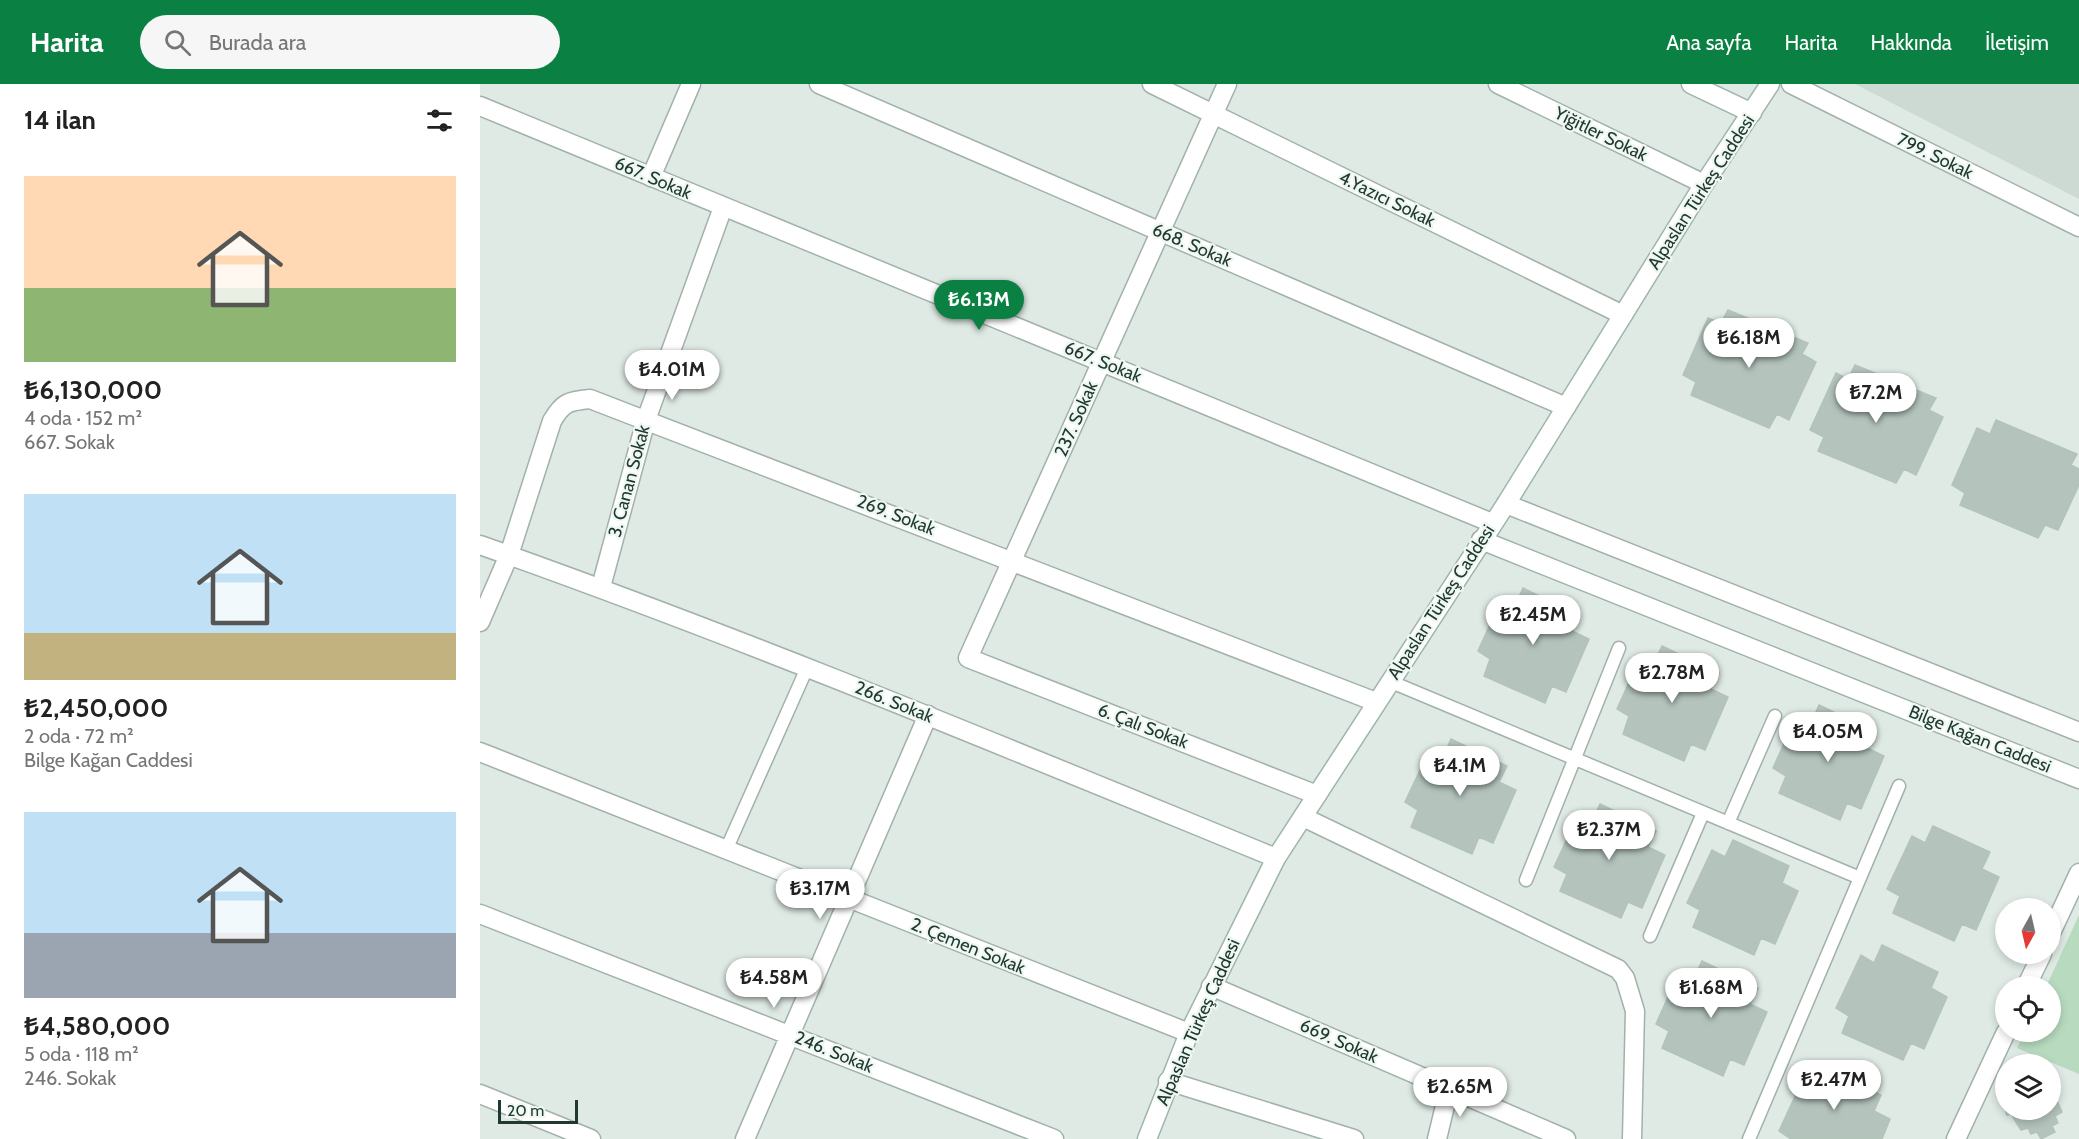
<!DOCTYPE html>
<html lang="tr">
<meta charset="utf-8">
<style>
:root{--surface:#fff;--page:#f6f6f6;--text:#222;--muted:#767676;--accent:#0b8043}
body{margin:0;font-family:Cabin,sans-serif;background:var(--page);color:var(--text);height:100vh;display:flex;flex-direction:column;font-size:22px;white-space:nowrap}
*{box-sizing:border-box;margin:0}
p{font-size:20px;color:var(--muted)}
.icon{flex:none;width:33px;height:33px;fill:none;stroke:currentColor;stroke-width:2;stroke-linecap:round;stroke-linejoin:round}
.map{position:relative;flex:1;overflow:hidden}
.side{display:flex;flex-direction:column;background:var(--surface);width:480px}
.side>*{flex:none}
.needle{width:39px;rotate:188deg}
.tools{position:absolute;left:1515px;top:814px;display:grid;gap:12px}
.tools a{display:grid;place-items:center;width:66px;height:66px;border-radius:50%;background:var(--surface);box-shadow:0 3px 9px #0003;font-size:30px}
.scale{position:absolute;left:18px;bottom:15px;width:80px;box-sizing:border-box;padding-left:6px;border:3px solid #203931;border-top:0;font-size:16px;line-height:21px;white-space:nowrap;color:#203931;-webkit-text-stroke:4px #eff7f2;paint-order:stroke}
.price{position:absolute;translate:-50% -51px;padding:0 14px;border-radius:21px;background:#fff;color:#222;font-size:20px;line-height:39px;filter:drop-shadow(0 2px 3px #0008)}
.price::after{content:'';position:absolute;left:50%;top:36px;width:18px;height:14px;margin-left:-9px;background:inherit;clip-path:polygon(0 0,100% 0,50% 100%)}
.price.active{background:var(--accent);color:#fff}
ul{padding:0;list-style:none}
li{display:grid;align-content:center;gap:12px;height:318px;padding:0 24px}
li span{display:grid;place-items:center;height:186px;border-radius:0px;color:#555}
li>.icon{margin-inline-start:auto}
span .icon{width:108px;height:108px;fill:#fffc;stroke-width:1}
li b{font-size:26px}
h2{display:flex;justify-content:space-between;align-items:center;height:72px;padding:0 24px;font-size:26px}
header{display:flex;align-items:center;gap:36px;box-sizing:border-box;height:84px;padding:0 30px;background:var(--accent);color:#fff}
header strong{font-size:28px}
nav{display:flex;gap:33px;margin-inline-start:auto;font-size:21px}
.search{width:420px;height:54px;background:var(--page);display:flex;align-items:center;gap:15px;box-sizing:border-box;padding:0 21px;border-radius:33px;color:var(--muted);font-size:22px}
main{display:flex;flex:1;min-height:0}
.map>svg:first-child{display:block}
</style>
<header>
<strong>Harita</strong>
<div class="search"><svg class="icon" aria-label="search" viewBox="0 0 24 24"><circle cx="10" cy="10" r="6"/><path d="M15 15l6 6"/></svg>Burada ara</div>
<nav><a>Ana sayfa</a><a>Harita</a><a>Hakkında</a><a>İletişim</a></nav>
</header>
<main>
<section class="side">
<h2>14 ilan<svg class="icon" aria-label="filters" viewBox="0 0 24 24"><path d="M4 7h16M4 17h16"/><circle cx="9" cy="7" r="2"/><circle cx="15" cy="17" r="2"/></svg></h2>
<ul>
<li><span style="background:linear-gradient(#ffd9b3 60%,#8fb573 0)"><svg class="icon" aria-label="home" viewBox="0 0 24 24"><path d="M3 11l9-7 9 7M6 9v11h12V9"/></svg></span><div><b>₺6,130,000</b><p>4 oda · 152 m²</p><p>667. Sokak</p></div></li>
<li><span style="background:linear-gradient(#bfe0f5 75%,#c2b280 0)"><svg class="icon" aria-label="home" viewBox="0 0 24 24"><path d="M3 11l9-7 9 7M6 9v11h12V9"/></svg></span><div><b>₺2,450,000</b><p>2 oda · 72 m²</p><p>Bilge Kağan Caddesi</p></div></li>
<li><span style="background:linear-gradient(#bfe0f5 65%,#9aa5b1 0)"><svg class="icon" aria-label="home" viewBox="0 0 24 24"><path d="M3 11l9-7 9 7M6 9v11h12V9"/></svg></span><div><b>₺4,580,000</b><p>5 oda · 118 m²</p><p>246. Sokak</p></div></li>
</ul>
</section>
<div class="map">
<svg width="1599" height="1055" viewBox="0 0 1599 1055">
<rect width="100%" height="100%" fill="#dfeae4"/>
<path fill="#cdd9d3" d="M1375,0H1599V115Z"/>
<path fill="#b8dbbf" d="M1599,831V990L1537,964L1545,948H1570V903H1566Z"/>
<path fill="#b4c4bd" stroke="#b2c3bb" stroke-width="1.5" d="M1248,226L1328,259L1322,270L1336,278L1309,336L1297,330L1289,344L1211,311L1216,298L1203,291L1228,234L1241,239Z
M1375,281L1456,314L1449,326L1463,333L1436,391L1424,385L1416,399L1338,367L1344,353L1330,346L1356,289L1368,295Z
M1516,336L1597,370L1591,381L1599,385V401L1578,446L1565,441L1558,454L1480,421L1485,409L1472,401L1497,344L1510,350Z
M1043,504L1100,531L1092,547L1109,555L1086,608L1072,602L1065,619L1004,592L1010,575L998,567L1022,514L1035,522Z
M1182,562L1239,589L1231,605L1248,613L1225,666L1211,660L1204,677L1143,650L1149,632L1137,625L1161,572L1174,579Z
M1339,621L1395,648L1387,664L1404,672L1381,725L1367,719L1360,736L1299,709L1306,692L1293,684L1317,631L1331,639Z
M971,655L1027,682L1019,698L1036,706L1013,759L999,753L992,770L931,743L938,726L925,718L950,665L963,673Z
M1120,720L1176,747L1168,763L1185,771L1162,824L1148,818L1141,834L1080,807L1087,790L1074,783L1099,729L1112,737Z
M1453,742L1510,768L1502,785L1519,793L1496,846L1482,840L1474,857L1413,829L1420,812L1407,805L1432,752L1445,759Z
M1253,756L1309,782L1302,799L1318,807L1295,860L1281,854L1274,871L1213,843L1220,826L1207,819L1232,766L1245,773Z
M1402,861L1458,888L1451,904L1467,913L1444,965L1431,959L1423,976L1362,949L1369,932L1356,924L1381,871L1394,879Z
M1222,877L1278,904L1270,920L1287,928L1264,981L1250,975L1243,992L1182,964L1189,947L1176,940L1200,886L1214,894Z
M1345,984L1401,1011L1394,1027L1410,1035L1402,1055H1311L1299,1047L1324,993L1337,1001Z
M1572,992L1578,1008L1574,1010L1582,1028L1575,1032L1578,1039L1572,1042L1575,1048L1561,1055L1557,1048L1551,1050L1548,1044L1541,1046L1531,1030L1527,1031L1520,1014L1526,1011V1026H1570Z"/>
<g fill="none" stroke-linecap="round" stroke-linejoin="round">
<g stroke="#a2b1ab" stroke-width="15">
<path id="service" d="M909,597L1380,794
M1248,739L1295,632
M246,766L327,584
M1046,796L1139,564
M1170,852L1223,729
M1269,1055L1419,702"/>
</g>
<g stroke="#a2b1ab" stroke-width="21">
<path id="minor" d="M339,0L1086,323
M672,0L1143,231
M747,0L488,574L837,711
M1018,0L1224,100
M1211,0L1272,29
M1311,0L1599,143
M171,93L211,0
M0,461C269,556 532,666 796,774
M121,503L166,336L243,123
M0,538L29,471L72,337C83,318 89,317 110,315L896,618
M0,668L709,949
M823,733L1138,885L1145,894L1155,927L1152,1055
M0,830L574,1055
M1570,851L1599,789
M731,902L1086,1055
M1546,903L1562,870
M688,997L874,1055
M0,1010L111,1055
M265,1055L448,631
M957,1055L969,1005
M1476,1055L1526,948"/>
</g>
<g stroke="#a2b1ab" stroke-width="21">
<path id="tertiary" d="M0,22L1012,439
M1026,420L1599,648
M1001,456L1599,695"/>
</g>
<g stroke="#9eb5ab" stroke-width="21">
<path id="secondary" d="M667,1055L709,949L796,774L1026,420L1224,100L1290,0"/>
</g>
<use href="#service" stroke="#fff" stroke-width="12"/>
<use href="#minor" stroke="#fff" stroke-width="18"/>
<use href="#tertiary" stroke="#fff" stroke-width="18"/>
<use href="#secondary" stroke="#fff" stroke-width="18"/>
</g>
<g text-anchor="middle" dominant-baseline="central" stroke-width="4.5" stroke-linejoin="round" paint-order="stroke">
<g font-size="18" fill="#203931" stroke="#eff7f2">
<text transform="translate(1121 50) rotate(26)">Yiğitler Sokak</text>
<text transform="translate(1455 72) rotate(26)">799. Sokak</text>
<text transform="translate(173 94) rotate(23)">667. Sokak</text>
<text transform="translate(1221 108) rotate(-57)">Alpaslan Türkeş Caddesi</text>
<text transform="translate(907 115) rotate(26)">4.Yazıcı Sokak</text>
<text transform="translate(712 161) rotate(23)">668. Sokak</text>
<text transform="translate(623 278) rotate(22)">667. Sokak</text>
<text transform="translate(596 335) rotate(-66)">237. Sokak</text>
<text transform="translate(149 397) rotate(-75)">3. Canan Sokak</text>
<text transform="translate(416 431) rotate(21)">269. Sokak</text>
<text transform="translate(961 518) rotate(-57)">Alpaslan Türkeş Caddesi</text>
<text transform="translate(414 618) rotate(22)">266. Sokak</text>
<text transform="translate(663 642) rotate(21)">6. Çalı Sokak</text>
<text transform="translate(1500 655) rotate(22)">Bilge Kağan Caddesi</text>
<text transform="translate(488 862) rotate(22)">2. Çemen Sokak</text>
<text transform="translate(718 938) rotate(-66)">Alpaslan Türkeş Caddesi</text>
<text transform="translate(859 957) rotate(24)">669. Sokak</text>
<text transform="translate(354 968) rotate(22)">246. Sokak</text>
</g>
</g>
</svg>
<div class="tools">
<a><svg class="needle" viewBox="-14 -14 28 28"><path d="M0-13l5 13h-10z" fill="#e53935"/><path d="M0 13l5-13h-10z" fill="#767676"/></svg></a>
<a><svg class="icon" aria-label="locate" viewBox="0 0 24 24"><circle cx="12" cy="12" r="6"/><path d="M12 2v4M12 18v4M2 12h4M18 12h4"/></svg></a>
<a><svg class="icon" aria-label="layers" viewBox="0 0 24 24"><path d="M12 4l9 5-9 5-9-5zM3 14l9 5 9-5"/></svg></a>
</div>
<div class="scale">20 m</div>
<b class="price active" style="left:499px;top:247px">₺6.13M</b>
<b class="price" style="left:1269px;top:285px">₺6.18M</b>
<b class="price" style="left:192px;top:317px">₺4.01M</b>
<b class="price" style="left:1396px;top:340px">₺7.2M</b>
<b class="price" style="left:1053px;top:562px">₺2.45M</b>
<b class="price" style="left:1192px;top:620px">₺2.78M</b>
<b class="price" style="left:1348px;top:679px">₺4.05M</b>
<b class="price" style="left:980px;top:713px">₺4.1M</b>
<b class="price" style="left:1129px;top:777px">₺2.37M</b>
<b class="price" style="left:340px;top:836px">₺3.17M</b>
<b class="price" style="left:294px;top:925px">₺4.58M</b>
<b class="price" style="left:1231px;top:935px">₺1.68M</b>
<b class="price" style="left:1354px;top:1027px">₺2.47M</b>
<b class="price" style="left:980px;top:1034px">₺2.65M</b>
</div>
</main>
